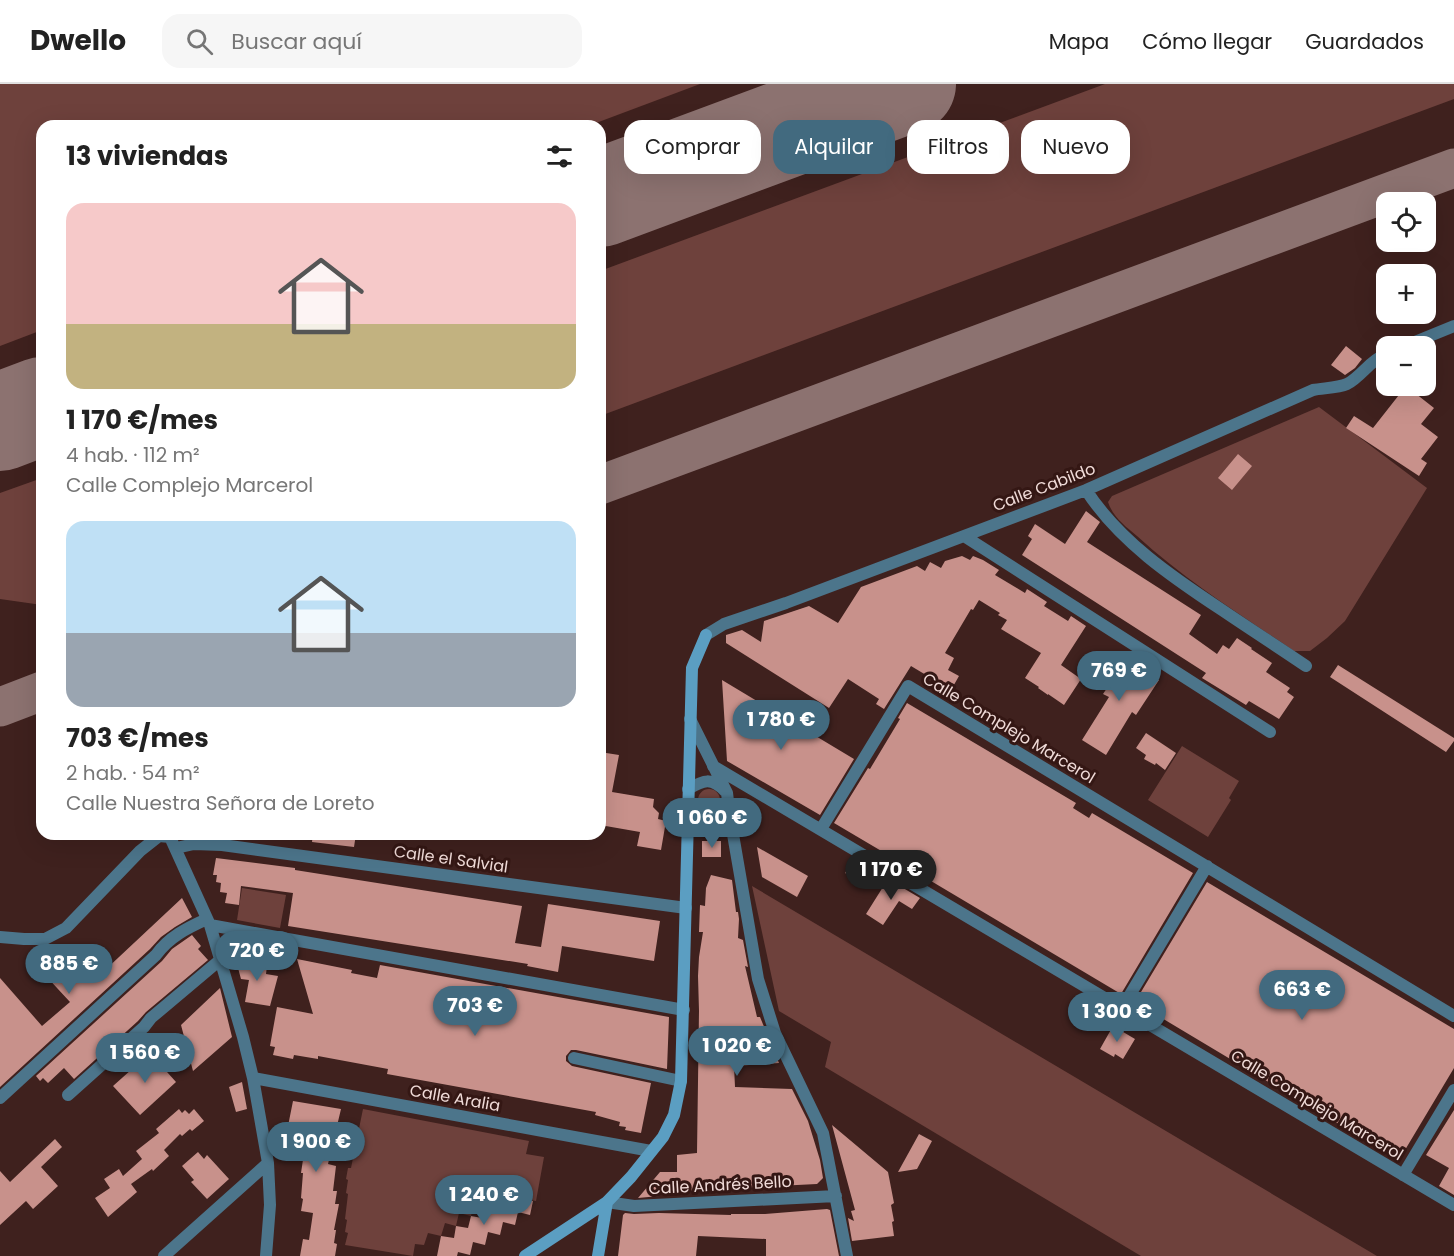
<!DOCTYPE html>
<html lang="es">
<meta charset="utf-8">
<style>
:root{--surface:#fff;--page:#f6f6f6;--text:#222;--muted:#767676;--line:#e0e0e0;--accent:#426a7f}
body{margin:0;font-family:Poppins,sans-serif;background:var(--page);color:var(--text);height:100vh;display:flex;flex-direction:column;font-size:22px;white-space:nowrap}
*{box-sizing:border-box;margin:0}
p{font-size:20px;color:var(--muted)}
.icon{flex:none;width:33px;height:33px;fill:none;stroke:currentColor;stroke-width:2;stroke-linecap:round;stroke-linejoin:round}
.map{position:relative;flex:1;overflow:hidden}
.details{position:absolute;left:36px;top:36px;width:570px;height:720px;display:flex;flex-direction:column;background:var(--surface);border-radius:18px;box-shadow:0 6px 24px #0002}
.details>*{flex:none}
.hud{position:absolute;left:624px;top:36px;width:570px;height:54px;display:flex;gap:12px}
.tools{position:absolute;left:1376px;top:108px;display:grid;gap:12px}
.tools a{display:grid;place-items:center;width:60px;height:60px;border-radius:12px;background:var(--surface);box-shadow:0 6px 24px #0002;font-size:30px}
.price{position:absolute;translate:-50% -51px;padding:0 14px;border-radius:21px;background:var(--accent);color:#fff;font-size:20px;line-height:39px;filter:drop-shadow(0 2px 3px #0008)}
.price::after{content:'';position:absolute;left:50%;top:36px;width:18px;height:14px;margin-left:-9px;background:inherit;clip-path:polygon(0 0,100% 0,50% 100%)}
.price.selected{background:#222;color:#fff}
ul{padding:0;list-style:none}
li{display:grid;align-content:center;gap:12px;height:318px;padding:0 30px}
li span{display:grid;place-items:center;height:186px;border-radius:18px;color:#555}
li>.icon{margin-inline-start:auto}
span .icon{width:108px;height:108px;fill:#fffc;stroke-width:1}
li b{font-size:26px}
h2{display:flex;justify-content:space-between;align-items:center;height:72px;padding:0 30px;font-size:26px}
.chip{padding:0 21px;border-radius:18px;background:var(--surface);box-shadow:0 6px 24px #0002;font-size:21px;line-height:54px}
.chip.selected{background:var(--accent);color:#fff}
header{display:flex;align-items:center;gap:36px;box-sizing:border-box;height:84px;padding:0 30px;background:var(--surface);border-bottom:2px solid var(--line)}
header strong{font-size:28px}
nav{display:flex;gap:33px;margin-inline-start:auto;font-size:21px}
.search{width:420px;height:54px;background:var(--page);display:flex;align-items:center;gap:15px;box-sizing:border-box;padding:0 21px;border-radius:18px;color:var(--muted);font-size:22px}
.map>svg:first-child{display:block}
</style>
<header>
<strong>Dwello</strong>
<div class="search"><svg class="icon" aria-label="search" viewBox="0 0 24 24"><circle cx="10" cy="10" r="6"/><path d="M15 15l6 6"/></svg>Buscar aquí</div>
<nav><a>Mapa</a><a>Cómo llegar</a><a>Guardados</a></nav>
</header>
<div class="map">
<svg width="1454" height="1172" viewBox="0 0 1454 1172">
<rect width="100%" height="100%" fill="#3f211e"/>
<path fill="#6e413c" d="M0,0H700L588,42H42V246L0,262Z
M1105,0H1454V15L600,332V187Z
M1319,323L1427,404L1345,537L1327,554L1310,567H1294C1241,531 1185,496 1137,452C1125,442 1113,433 1108,418L1112,412Z
M42,394V521L0,515V409Z
M1182,662L1239,697L1229,714L1231,716L1208,753L1148,716Z
M698 716a11 11 0 1 1 22 0a11 11 0 1 1-22 0Z
M752,802L1306,1130L1377,1172H1141L825,983L831,958L779,927Z
M242,804L286,811L280,844L237,836Z
M363,1025L529,1057L526,1070L544,1073L536,1117L490,1109L488,1122L474,1119L471,1132L459,1129L456,1142L445,1139L441,1152L428,1149L424,1161L415,1160L413,1172L345,1161L348,1149L345,1148L347,1136L345,1135L348,1110L346,1109L348,1096L346,1095L348,1084H351Z"/>
<g fill="none" stroke-linecap="round" stroke-linejoin="round">
<path stroke="#8c7270" stroke-width="39" d="M600,401L1454,84
M0,623L42,607"/>
<path stroke="#8c7270" stroke-width="98" d="M600,114L907,0
M0,338L42,322"/>
</g>
<path fill="#c8918b" d="M1346,262L1362,275L1355,284L1345,291L1331,281Z
M1406,302L1434,324L1421,340L1438,353L1421,375L1427,379L1419,392L1346,344L1354,332L1373,344Z
M1238,370L1252,382L1232,406L1218,394Z
M1086,427L1100,438L1087,458L1201,531L1189,550L1217,570L1223,561L1229,565L1237,554L1252,564L1251,565L1272,579L1266,588L1290,604L1287,608L1294,613L1279,635L1249,617L1246,621L1202,594L1206,589L1022,471L1032,455L1028,452L1035,440L1065,460Z
M962,472L970,476L973,472L983,476L999,486L995,491L1025,509L1027,505L1047,518L1044,522L1068,537L1071,532L1086,542L1061,581L1081,595L1064,621L1048,610V611L1038,604L1039,603L1025,594L1041,569L1001,545L1007,536L998,531L1000,529L979,516L973,526L971,525L945,569L954,574L948,586L959,592L951,606L911,582L884,625L876,620L879,615L848,595L829,624L726,559V551L742,546L761,558L764,537L809,522L838,539L861,503L917,482L925,487L930,478L941,484L945,477Z
M1115,568L1159,596L1136,631L1132,628L1106,671L1082,656L1109,613L1103,610L1107,604L1103,601L1112,587L1106,583Z
M1338,581L1454,654V657L1446,668L1330,593Z
M722,596L772,626L778,619L794,628L789,636L854,675L820,731L727,677Z
M907,619L1076,719L1073,724L1089,734L1092,729L1193,789L1121,910L931,797L929,800L897,782L900,778L834,739L868,684L870,685L900,635L898,634Z
M1146,649L1176,669L1165,686L1156,679L1155,681L1144,675L1146,671L1136,664Z
M600,668L619,671L612,708L654,715L653,723L659,729L658,735L666,737L661,766L637,762L640,748L600,741Z
M313,750H356L354,763L312,758Z
M702,757H721V773H702Z
M757,763L808,792L797,813L762,793Z
M216,774L295,784V786L522,822L515,859L541,863L548,820L660,837L654,877L562,862L558,888L527,882L528,880L288,842L293,809L241,802L239,821L225,819L227,809L220,808L221,799L216,798L217,791H213Z
M852,778L862,785L856,795L845,789Z
M711,791L732,796L736,828H738L739,835L738,854L743,856L748,883L745,882L757,933H760L779,979L734,982L735,1003L792,1005L808,1037L820,1076L823,1094L817,1100L659,1108V1112L638,1114L660,1088H677V1071L697,1069L699,927L698,892L699,873L703,848H699L700,821L705,822L706,804Z
M888,795L920,814L912,825L899,817L883,841L866,830Z
M1207,798L1454,945V984L1399,1076L1135,918Z
M182,814L192,833L175,843L161,853L150,865L0,1003V894L42,942L70,918L45,891L77,860L103,888Z
M192,851L201,862L198,865L208,876L146,928L138,937L74,995L64,984L48,999L43,994L40,997L36,992L162,877L172,865Z
M226,852L245,856L242,875L230,872Z
M235,873L267,882L266,890L278,892L270,922L245,918L249,896L241,895Z
M297,875L352,886L351,889L377,894L380,881L669,933L667,985L576,966H571L566,972V977L572,982L651,999L641,1049L625,1046L626,1043L619,1042L620,1038L595,1031L596,1028L387,990L388,985L318,972V975L294,971L293,975L273,971L275,963L270,962L277,923L313,930Z
M220,904L232,953L193,987L181,941Z
M1113,942L1135,955L1123,975L1115,970L1114,973L1100,965Z
M150,969L176,998L140,1031L113,1002Z
M242,998L247,1025L236,1028L229,1003Z
M293,1017L341,1025L328,1080L336,1082L333,1107H337L335,1120H339L334,1146H336L334,1159L337,1160L335,1172H300L303,1155L309,1156L313,1129L301,1127L303,1115L301,1114L303,1089H301L304,1069L289,1067L290,1059L287,1058L289,1048L287,1047Z
M179,1025L182,1029L185,1026L189,1030L194,1025L204,1037L192,1047L190,1045L182,1052L180,1050L164,1066L169,1072L153,1087L152,1085L131,1100L137,1108L108,1133L95,1114L110,1104L104,1095L119,1085L123,1092L142,1075L136,1067L159,1049L156,1045Z
M1454,1026V1111L1439,1102L1449,1084L1426,1071Z
M832,1041L888,1088L894,1119L891,1121L894,1137L892,1138L894,1152L852,1157L848,1134L854,1137L851,1127L855,1126Z
M919,1050L932,1057L917,1085L898,1088Z
M55,1055L62,1063L41,1083L58,1102L33,1125L26,1117L0,1141V1087L10,1098Z
M198,1068L204,1075L207,1071L229,1095L207,1115L191,1098L194,1096L182,1082Z
M501,1111L533,1117L530,1131L518,1128L515,1141L503,1138L500,1151L488,1148L485,1161L473,1158L470,1171L458,1168L457,1172H437L441,1152L454,1154L456,1142L468,1144L471,1132L482,1134L484,1121L498,1124Z
M827,1125L830,1126L839,1172H766V1155L698,1152L696,1172H618L623,1131L625,1129L634,1130L659,1129L731,1131V1130H765Z"/>
<g fill="none" stroke-linecap="round" stroke-linejoin="round">
<path stroke="#4c758b" stroke-width="12" d="M1405,262L1454,242
M1086,406C1119,457 1172,493 1222,526C1250,545 1278,563 1306,582
M964,452L1270,648
M706,551L724,540L786,519L1086,406L1313,306C1323,304 1338,304 1347,300C1362,292 1369,277 1386,270
M690,635L727,709L730,733L758,895L775,949L823,1049L847,1172
M713,682L1454,1121
M688,705C704,696 711,693 725,707
M687,731C702,736 714,738 730,733
M821,745L908,602L1454,932
M176,764L194,760L222,761L686,824
M210,841L684,926
M0,853L24,855H45L66,844L140,767L159,752L170,753L210,841L243,953L253,994L268,1079L270,1121L266,1172
M1122,924L1207,782
M574,974L681,997
M253,994L651,1067
M68,1011L144,943L151,934L220,876
M0,1014L156,871C169,853 187,844 207,835
M1403,1091L1454,1006
M607,1118L634,1122L836,1112
M164,1172L268,1079"/>
<path stroke="#5b9ec2" stroke-width="12" d="M525,1172L607,1118L631,1093L663,1053L674,1031L681,997L692,584L706,551
M598,1172L607,1118"/>
</g>
<g text-anchor="middle" dominant-baseline="central" stroke-width="6" stroke-linejoin="round" paint-order="stroke">
<g font-size="16" fill="#f0dbd8" stroke="#341714">
<text transform="translate(1044 403) rotate(-21)">Calle Cabildo</text>
<text transform="translate(1009 644) rotate(31)">Calle Complejo Marcerol</text>
<text transform="translate(451 775) rotate(8)">Calle el Salvial</text>
<text transform="translate(455 1014) rotate(10)">Calle Aralia</text>
<text transform="translate(1317 1021) rotate(31)">Calle Complejo Marcerol</text>
<text transform="translate(720 1101) rotate(-3)">Calle Andrés Bello</text>
</g>
</g>
</svg>
<div class="tools">
<a><svg class="icon" aria-label="locate" viewBox="0 0 24 24"><circle cx="12" cy="12" r="6"/><path d="M12 2v4M12 18v4M2 12h4M18 12h4"/></svg></a>
<a>+</a>
<a>−</a>
</div>
<b class="price" style="left:1119px;top:618px">769 €</b>
<b class="price" style="left:781px;top:667px">1 780 €</b>
<b class="price" style="left:712px;top:765px">1 060 €</b>
<b class="price selected" style="left:891px;top:817px">1 170 €</b>
<b class="price" style="left:257px;top:898px">720 €</b>
<b class="price" style="left:69px;top:911px">885 €</b>
<b class="price" style="left:1302px;top:937px">663 €</b>
<b class="price" style="left:475px;top:953px">703 €</b>
<b class="price" style="left:1117px;top:959px">1 300 €</b>
<b class="price" style="left:737px;top:993px">1 020 €</b>
<b class="price" style="left:145px;top:1000px">1 560 €</b>
<b class="price" style="left:316px;top:1089px">1 900 €</b>
<b class="price" style="left:484px;top:1142px">1 240 €</b>
<div class="hud">
<a class="chip">Comprar</a>
<a class="chip selected">Alquilar</a>
<a class="chip">Filtros</a>
<a class="chip">Nuevo</a>
</div>
<section class="details">
<h2>13 viviendas<svg class="icon" aria-label="filters" viewBox="0 0 24 24"><path d="M4 7h16M4 17h16"/><circle cx="9" cy="7" r="2"/><circle cx="15" cy="17" r="2"/></svg></h2>
<ul>
<li><span style="background:linear-gradient(#f6c9c9 65%,#c2b280 0)"><svg class="icon" aria-label="home" viewBox="0 0 24 24"><path d="M3 11l9-7 9 7M6 9v11h12V9"/></svg></span><div><b>1 170 €/mes</b><p>4 hab. · 112 m²</p><p>Calle Complejo Marcerol</p></div></li>
<li><span style="background:linear-gradient(#bfe0f5 60%,#9aa5b1 0)"><svg class="icon" aria-label="home" viewBox="0 0 24 24"><path d="M3 11l9-7 9 7M6 9v11h12V9"/></svg></span><div><b>703 €/mes</b><p>2 hab. · 54 m²</p><p>Calle Nuestra Señora de Loreto</p></div></li>
</ul>
</section>
</div>
